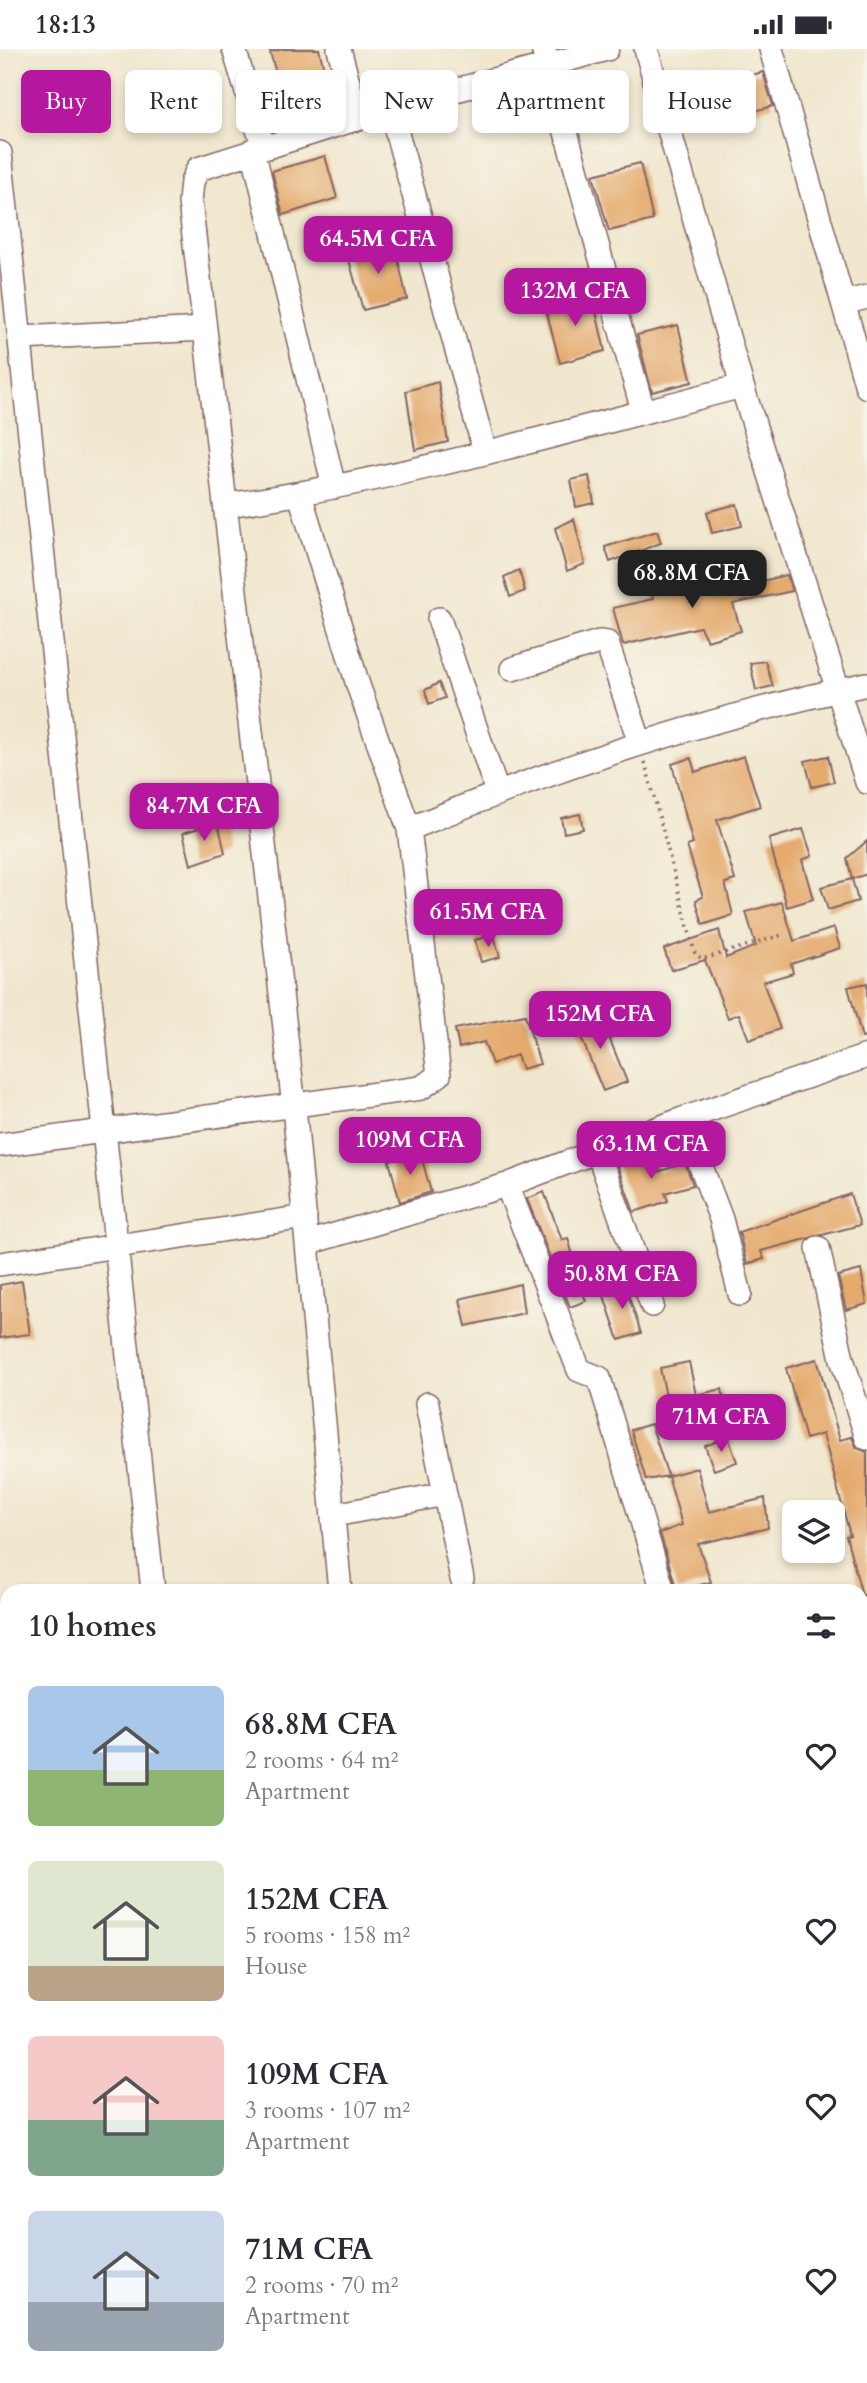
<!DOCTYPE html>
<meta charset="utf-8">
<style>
:root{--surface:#fff;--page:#f2f2f3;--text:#2b2b33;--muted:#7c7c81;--accent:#b5179e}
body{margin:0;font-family:Cardo,serif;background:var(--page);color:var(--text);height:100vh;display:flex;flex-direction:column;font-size:26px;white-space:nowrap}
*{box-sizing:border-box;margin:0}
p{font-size:23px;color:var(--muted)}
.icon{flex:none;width:38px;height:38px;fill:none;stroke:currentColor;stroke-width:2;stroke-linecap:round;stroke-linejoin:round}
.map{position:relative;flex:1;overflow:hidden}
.sheet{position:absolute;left:0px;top:1535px;width:868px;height:800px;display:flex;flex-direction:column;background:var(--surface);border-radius:21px 21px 0 0;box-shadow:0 4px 10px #0003}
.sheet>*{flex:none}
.guide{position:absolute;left:21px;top:21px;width:826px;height:63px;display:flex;gap:14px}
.buttons{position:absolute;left:782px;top:1451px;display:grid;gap:14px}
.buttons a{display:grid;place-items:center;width:63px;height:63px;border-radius:10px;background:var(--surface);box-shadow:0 4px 10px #0003;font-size:35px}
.price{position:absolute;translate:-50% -60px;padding:0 16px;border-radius:14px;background:var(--accent);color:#fff;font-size:23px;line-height:46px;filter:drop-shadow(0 2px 4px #0008)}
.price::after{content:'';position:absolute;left:50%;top:42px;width:21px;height:16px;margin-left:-10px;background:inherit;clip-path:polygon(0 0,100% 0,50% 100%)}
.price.current{background:#222;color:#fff}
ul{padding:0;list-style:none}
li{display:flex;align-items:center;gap:21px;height:175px;padding:0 28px}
li span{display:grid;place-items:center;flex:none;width:196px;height:140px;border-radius:10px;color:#555}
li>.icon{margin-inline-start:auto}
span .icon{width:84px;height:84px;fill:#fffc;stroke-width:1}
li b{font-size:30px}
h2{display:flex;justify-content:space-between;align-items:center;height:84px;padding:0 28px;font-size:30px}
.pill{padding:0 24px;border-radius:10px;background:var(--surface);box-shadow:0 4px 10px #0003;font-size:24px;line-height:63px}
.pill.current{background:var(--accent);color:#fff}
.status{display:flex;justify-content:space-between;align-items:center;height:49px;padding:0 35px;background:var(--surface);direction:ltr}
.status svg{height:19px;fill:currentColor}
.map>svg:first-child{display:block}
</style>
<div class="status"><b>18:13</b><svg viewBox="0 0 49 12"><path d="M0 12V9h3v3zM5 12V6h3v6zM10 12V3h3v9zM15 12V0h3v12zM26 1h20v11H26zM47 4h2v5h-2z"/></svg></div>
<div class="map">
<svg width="867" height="2334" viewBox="0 0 867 2334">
<rect width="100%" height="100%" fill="#f7f3e8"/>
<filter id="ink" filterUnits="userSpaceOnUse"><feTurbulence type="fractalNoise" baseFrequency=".0143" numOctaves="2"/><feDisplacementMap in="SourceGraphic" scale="14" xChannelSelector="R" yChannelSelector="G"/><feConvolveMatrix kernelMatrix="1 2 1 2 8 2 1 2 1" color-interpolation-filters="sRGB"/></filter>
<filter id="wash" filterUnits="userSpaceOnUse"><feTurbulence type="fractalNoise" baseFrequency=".00686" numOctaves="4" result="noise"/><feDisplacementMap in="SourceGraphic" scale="28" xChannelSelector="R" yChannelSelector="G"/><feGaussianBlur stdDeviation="1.57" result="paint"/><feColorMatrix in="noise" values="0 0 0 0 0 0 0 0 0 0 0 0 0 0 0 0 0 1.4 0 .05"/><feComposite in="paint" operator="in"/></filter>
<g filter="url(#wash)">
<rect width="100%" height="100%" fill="#f0e7ce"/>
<g id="blocks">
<path fill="#e5ab6e" d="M282,0H319L331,48L286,59L270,3Z
M763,23L773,57L721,71L713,36Z
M325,107L337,149L283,166L272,122Z
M640,114L653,171L609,182L593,126Z
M394,193L407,250L363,261L347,204Z
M592,245L605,302L560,314L545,257Z
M678,276L692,333L652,343L637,286Z
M438,333L448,393L415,401L406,342Z
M589,427L594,454L576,458L571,431Z
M737,455L742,477L712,484L707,463Z
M574,470L585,515L567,522L555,479Z
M657,482L661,494L610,513L605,498Z
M519,521L525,542L510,548L504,528Z
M787,526L792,542L733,555L741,582L707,592L700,578L623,596L613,559L653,550L652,544L692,534L693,540L725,527L729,540Z
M765,612L773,637L756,641L750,614Z
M439,634L445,649L429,655L425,641Z
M744,707L760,757L717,771L735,831L725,834L733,866L703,876L696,851L703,848L687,797L693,795L672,715L691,709L695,723Z
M828,707L834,733L812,738L805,712Z
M580,765L583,780L564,784L561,769Z
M218,773L225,804L191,816L183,784Z
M803,780L812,807L802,811L813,850L787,858L769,790Z
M867,792V825L852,830L847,809Z
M852,830L858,852L828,861L821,838Z
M782,853L794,892L834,879L840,899L791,915L793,924L763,933L780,980L749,991L739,965L728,969L705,911L671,921L664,900L719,881L726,909L756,897L746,863Z
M494,886L500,908L481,913L475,891Z
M867,934V988L862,989L848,938Z
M598,961L627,1033L603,1042L574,971Z
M525,966L540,1015L522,1020L517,1006L492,1015L484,993L459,999L455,980Z
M652,1102L658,1123L685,1114L693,1136L665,1144L668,1152L634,1163L616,1113Z
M420,1103L431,1143L400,1153L389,1112Z
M544,1143L562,1191L568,1189L574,1210L571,1211L586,1252L570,1258L527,1150Z
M850,1145L860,1176L761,1202L764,1210L747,1215L739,1183Z
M861,1221L867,1255L846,1261L838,1227Z
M22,1232L30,1285L0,1289V1236Z
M624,1233L641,1284L619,1291L602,1241Z
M520,1235L524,1264L466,1277L460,1250Z
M817,1310L840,1391L852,1388L857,1399L867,1403V1546H862L846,1487L850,1486L823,1385L806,1390L786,1319Z
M689,1313L696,1346L667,1352L660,1319Z
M722,1340L726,1363L701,1368L696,1346Z
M651,1375L668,1427L646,1431L631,1381Z
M728,1388L737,1413L714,1421L705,1397Z
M697,1419L709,1463L765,1449L768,1479L698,1495L711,1533L677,1542L660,1484L682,1476L668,1427Z"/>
</g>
</g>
<g filter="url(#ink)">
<use href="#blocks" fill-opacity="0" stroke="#846564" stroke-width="2"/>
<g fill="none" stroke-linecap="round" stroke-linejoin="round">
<g stroke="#846564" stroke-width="26">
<path id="street" d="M234,0L263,97
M339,0L358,70
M543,0L643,362
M646,0L742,337L867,733
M771,0L867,338
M390,59L485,403
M253,101L334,438
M0,104L153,1542
M843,254L867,248
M205,280L190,153L192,133L198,120L390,59L607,0
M20,289L205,280L294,1058L340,1542
M228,456C402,431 572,381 742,337
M439,570L497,743
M512,620L599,593L607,594L640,694
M409,780C557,718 710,668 867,635
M683,1070L721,1170L740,1245
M0,1096L421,1039L439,1026L409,780L358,636L300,446
M598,1104L652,1256
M507,1136L579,1321L599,1329L663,1542
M307,1194L507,1136L683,1070L867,1007
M818,1199L842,1310L867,1389
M0,1215L305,1168
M427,1355L462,1530
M334,1466L445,1445
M861,1746L867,1745
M0,1797L7,1863
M861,2000L867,1998
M0,2098L7,2097
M861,2103L867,2101
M54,2328L55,2334
M236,2328L237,2334
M425,2328L426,2334
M528,2328L529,2334
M662,2328L663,2334
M846,2328L847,2334"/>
</g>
<path stroke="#846564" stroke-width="3.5" stroke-dasharray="2 5" stroke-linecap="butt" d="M645,713L695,905L702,910L710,908L785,885"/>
<use href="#street" stroke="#fff" stroke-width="23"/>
</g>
</g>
</svg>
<div class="buttons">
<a><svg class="icon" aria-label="layers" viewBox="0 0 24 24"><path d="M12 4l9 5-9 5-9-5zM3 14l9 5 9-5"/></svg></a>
</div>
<b class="price" style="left:378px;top:227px">64.5M CFA</b>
<b class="price" style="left:575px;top:279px">132M CFA</b>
<b class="price current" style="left:692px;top:561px">68.8M CFA</b>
<b class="price" style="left:204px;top:794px">84.7M CFA</b>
<b class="price" style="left:488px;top:900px">61.5M CFA</b>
<b class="price" style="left:600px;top:1002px">152M CFA</b>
<b class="price" style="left:410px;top:1128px">109M CFA</b>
<b class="price" style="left:651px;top:1132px">63.1M CFA</b>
<b class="price" style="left:622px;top:1262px">50.8M CFA</b>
<b class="price" style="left:721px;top:1405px">71M CFA</b>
<div class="guide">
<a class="pill current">Buy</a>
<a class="pill">Rent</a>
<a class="pill">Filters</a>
<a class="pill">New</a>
<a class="pill">Apartment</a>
<a class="pill">House</a>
</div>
<section class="sheet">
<h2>10 homes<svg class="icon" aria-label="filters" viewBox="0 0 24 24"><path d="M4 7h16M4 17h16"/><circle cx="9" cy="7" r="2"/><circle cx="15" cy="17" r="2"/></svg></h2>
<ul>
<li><span style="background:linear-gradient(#a9c7e8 60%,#8fb573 0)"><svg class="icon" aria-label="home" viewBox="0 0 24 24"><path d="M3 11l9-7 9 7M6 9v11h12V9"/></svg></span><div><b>68.8M CFA</b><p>2 rooms · 64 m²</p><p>Apartment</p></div><svg class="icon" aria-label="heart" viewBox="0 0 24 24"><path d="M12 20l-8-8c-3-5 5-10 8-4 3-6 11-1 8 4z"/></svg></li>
<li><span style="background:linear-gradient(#dfe7d0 75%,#b9a48a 0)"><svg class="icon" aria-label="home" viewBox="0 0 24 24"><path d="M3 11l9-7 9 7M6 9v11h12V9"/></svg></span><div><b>152M CFA</b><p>5 rooms · 158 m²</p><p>House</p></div><svg class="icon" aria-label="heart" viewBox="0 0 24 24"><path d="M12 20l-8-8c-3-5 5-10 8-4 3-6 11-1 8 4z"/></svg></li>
<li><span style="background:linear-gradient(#f6c9c9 60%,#7fa58c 0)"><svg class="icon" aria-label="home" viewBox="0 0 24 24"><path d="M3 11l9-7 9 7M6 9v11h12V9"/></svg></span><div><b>109M CFA</b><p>3 rooms · 107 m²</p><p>Apartment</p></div><svg class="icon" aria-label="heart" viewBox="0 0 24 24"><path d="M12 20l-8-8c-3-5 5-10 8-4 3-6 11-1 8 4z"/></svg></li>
<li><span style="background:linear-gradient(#c9d6e8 65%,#9aa5b1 0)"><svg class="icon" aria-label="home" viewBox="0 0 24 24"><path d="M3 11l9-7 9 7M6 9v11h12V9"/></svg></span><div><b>71M CFA</b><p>2 rooms · 70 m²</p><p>Apartment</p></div><svg class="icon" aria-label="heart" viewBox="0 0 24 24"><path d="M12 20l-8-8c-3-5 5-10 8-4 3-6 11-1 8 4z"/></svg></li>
</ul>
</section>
</div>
